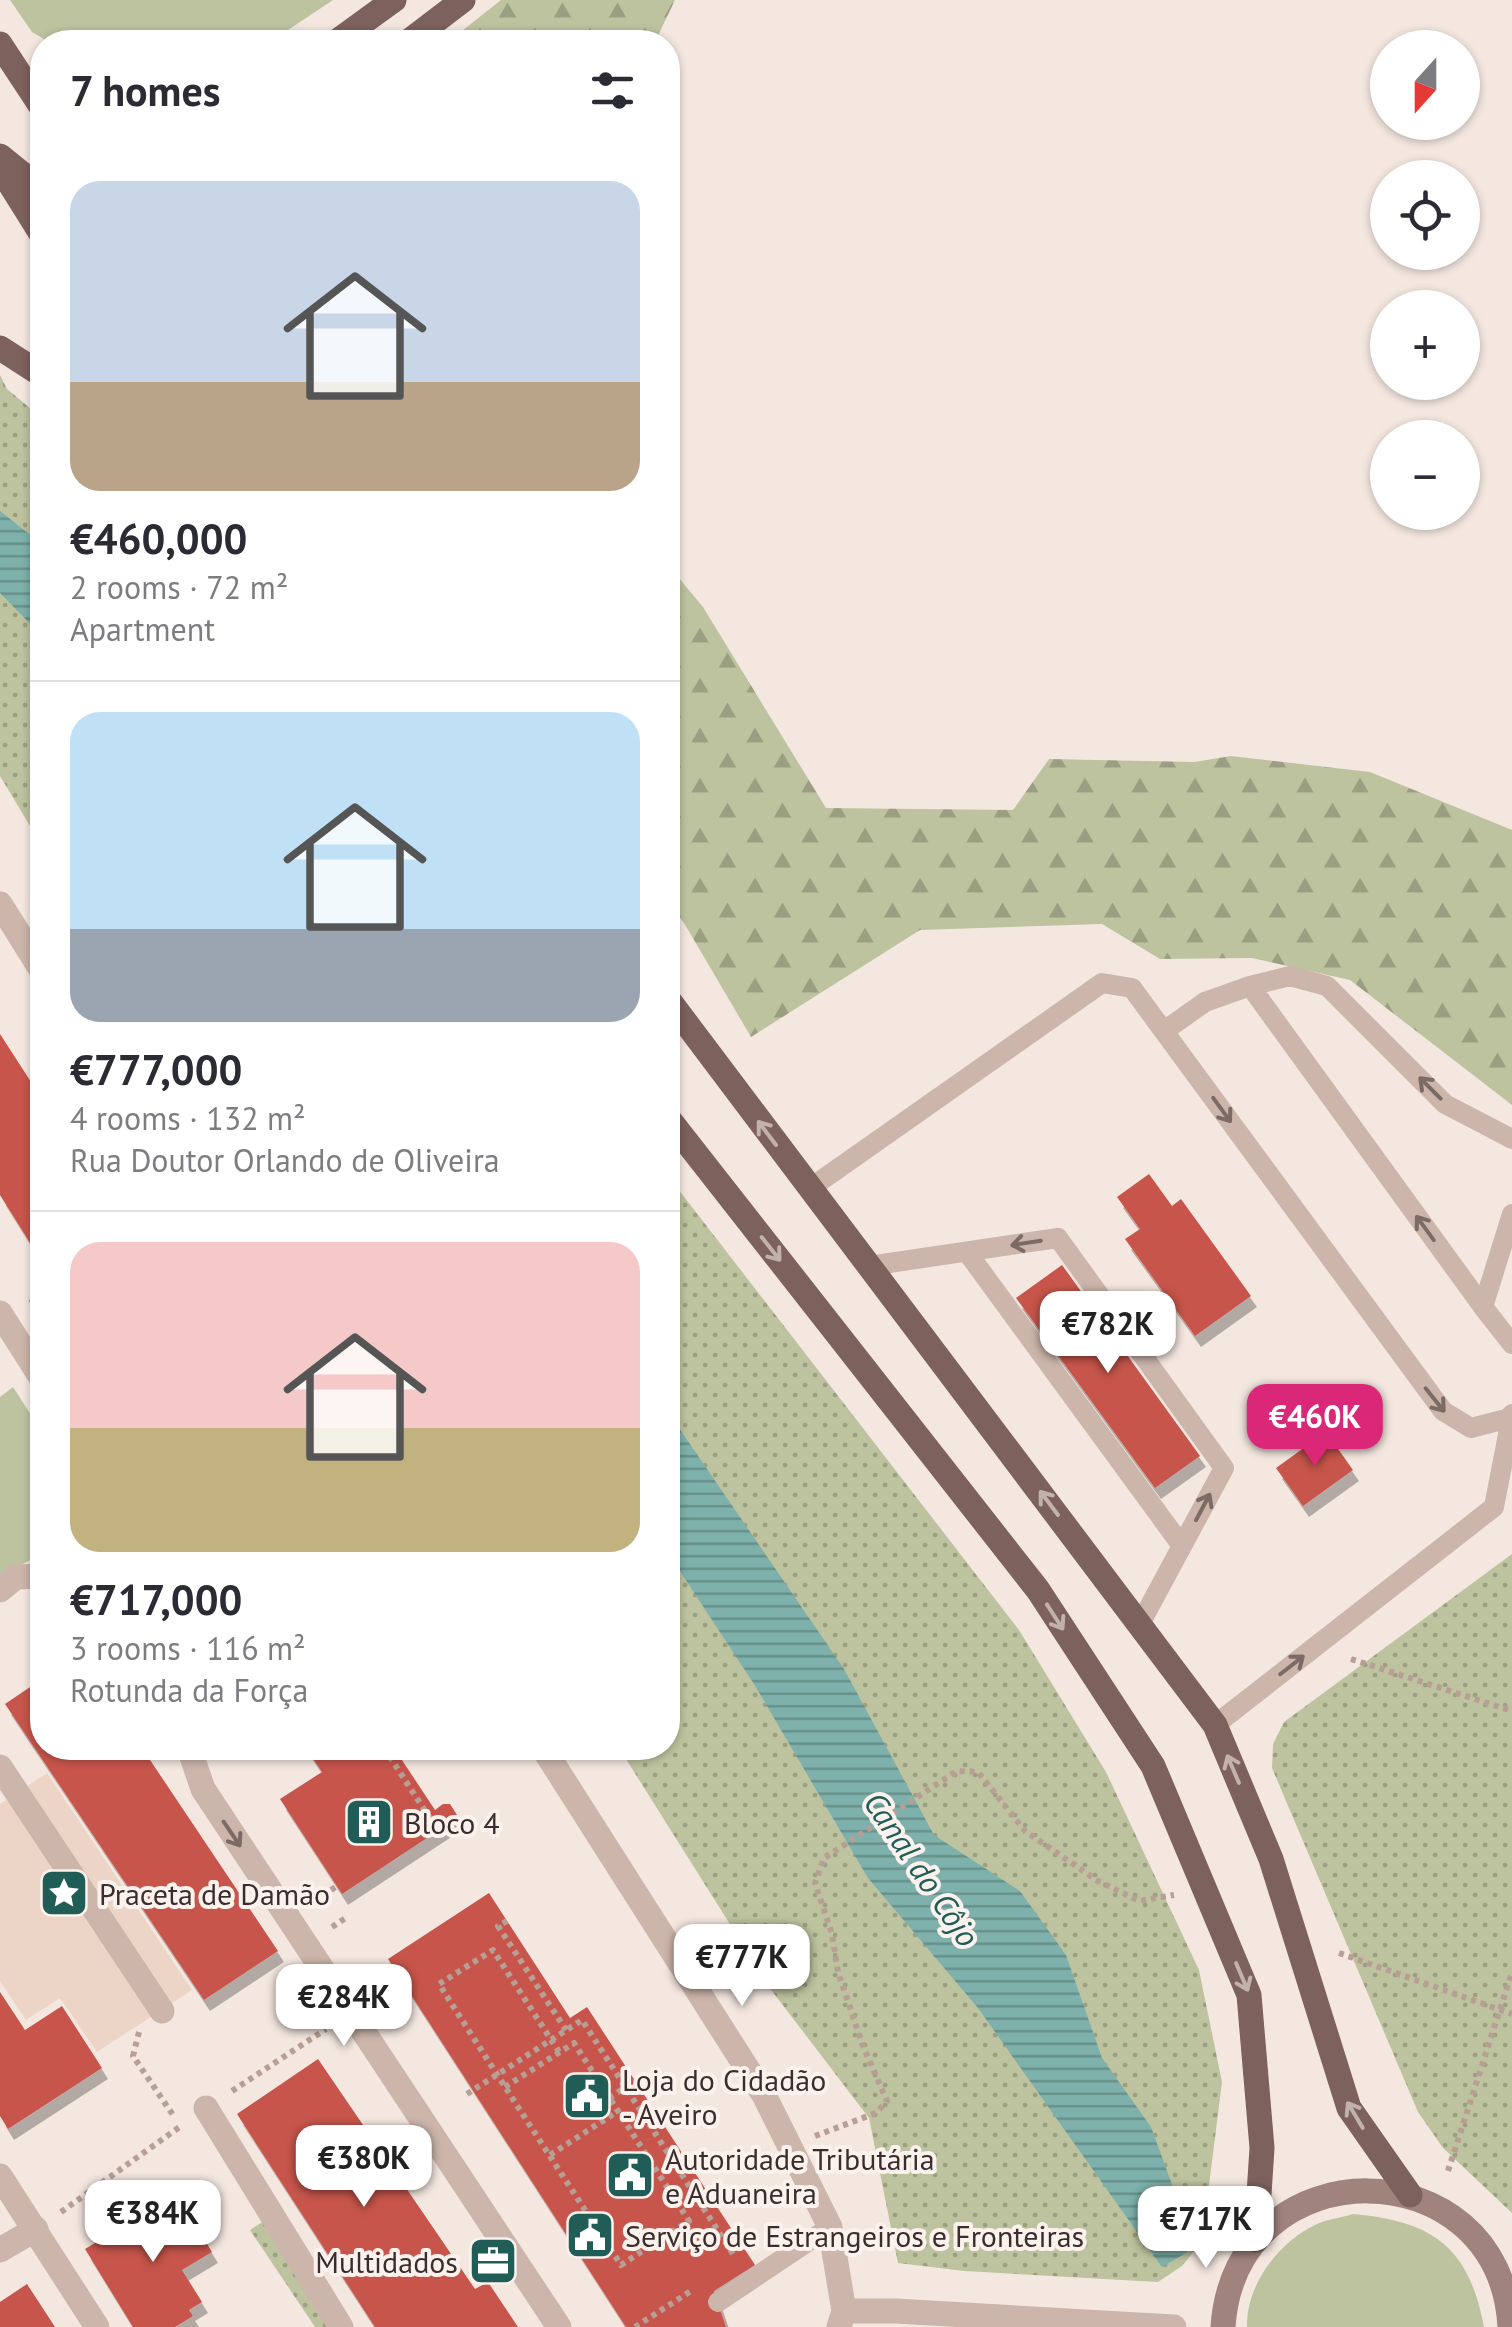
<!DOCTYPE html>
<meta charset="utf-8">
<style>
:root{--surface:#fff;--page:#f7f7f7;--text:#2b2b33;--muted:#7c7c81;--line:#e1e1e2;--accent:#db2777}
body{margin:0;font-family:"PT Sans",sans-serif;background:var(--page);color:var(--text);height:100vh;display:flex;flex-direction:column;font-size:38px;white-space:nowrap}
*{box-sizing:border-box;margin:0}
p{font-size:32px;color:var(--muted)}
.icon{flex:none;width:55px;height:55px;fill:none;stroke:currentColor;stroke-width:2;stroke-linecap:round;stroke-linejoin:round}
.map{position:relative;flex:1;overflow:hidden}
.panel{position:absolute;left:30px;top:30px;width:650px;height:1730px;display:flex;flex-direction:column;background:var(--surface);border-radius:40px;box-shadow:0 2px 8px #0004}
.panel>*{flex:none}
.needle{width:65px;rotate:201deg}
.controls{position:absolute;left:1370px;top:30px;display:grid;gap:20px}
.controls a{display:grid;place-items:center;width:110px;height:110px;border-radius:50%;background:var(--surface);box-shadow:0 2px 8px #0004;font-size:50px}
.price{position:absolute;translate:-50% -85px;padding:0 22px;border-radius:20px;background:#fff;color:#222;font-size:32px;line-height:65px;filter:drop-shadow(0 2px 5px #0008)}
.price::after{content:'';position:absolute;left:50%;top:60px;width:30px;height:22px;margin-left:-15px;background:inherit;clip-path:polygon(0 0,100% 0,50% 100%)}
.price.on{background:var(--accent);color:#fff}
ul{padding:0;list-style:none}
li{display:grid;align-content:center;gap:20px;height:530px;padding:0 40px}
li+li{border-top:2px solid var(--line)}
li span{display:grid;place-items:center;height:310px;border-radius:30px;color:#555}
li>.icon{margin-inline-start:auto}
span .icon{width:180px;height:180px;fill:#fffc;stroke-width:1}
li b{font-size:42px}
h2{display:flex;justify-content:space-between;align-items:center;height:120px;padding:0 40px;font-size:42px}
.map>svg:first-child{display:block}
</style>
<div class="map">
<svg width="1512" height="2327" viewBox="0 0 1512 2327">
<defs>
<pattern id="forest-firs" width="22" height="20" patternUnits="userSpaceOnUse" patternTransform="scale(2.5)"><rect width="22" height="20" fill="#bdc39f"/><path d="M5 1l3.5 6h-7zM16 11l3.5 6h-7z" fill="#9b9f82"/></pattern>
<pattern id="park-dots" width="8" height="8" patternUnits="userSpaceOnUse" patternTransform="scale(2.5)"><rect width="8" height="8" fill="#bdc39f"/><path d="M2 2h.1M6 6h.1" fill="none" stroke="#9b9f82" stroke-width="1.8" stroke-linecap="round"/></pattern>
<pattern id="water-rules" width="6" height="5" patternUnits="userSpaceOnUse" patternTransform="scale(2.5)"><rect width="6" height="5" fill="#7eb1ab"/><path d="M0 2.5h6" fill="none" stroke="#68908b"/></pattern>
<filter id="shadow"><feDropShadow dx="6" dy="11" stdDeviation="0" flood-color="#0004"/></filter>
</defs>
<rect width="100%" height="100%" fill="#f4e7e0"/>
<path fill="#bdc39f" d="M10,0H333L270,42H49L32,32Z
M13,1387L42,1432V1554L0,1576V1397Z
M1353,2214C1433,2221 1469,2247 1484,2327H1247C1246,2285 1278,2243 1315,2225C1326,2219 1341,2218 1353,2214Z"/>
<path fill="url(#forest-firs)" d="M501,0H675L655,42H448Z
M668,565L703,607L826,808L1013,810L1049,759L1194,762L1231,756L1370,772L1512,830V1105L1350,980L1252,958L1160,959L1102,924L920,930L751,1037L684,923L668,902Z"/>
<path fill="url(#park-dots)" d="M0,375L7,389L42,418V846L0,776Z
M668,1176L1019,1630L1106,1772L1199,1970L1222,2082L1202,2241L1182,2266L1158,2282L964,2271L898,2263L869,2118L772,1991L619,1748H668Z
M1512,1554V2213L1443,2148L1418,2112L1272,1768L1273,1744L1284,1722Z
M276,2213L351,2327H315L250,2230Z"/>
<path fill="#ecd5c7" d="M47,1773L192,1990L97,2052L60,1998L26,2020L0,1981V1804Z"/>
<path fill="url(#water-rules)" d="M0,511L42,544V636L0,593Z
M668,1412L844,1669L934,1835L1020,1891L1066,1955L1102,2058L1151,2127L1192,2239L1186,2253L1162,2267L978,2008L868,1878L754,1684L668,1553Z"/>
<path fill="#c7544b" filter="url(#shadow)" d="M0,1034L42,1099V1262L0,1195Z
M1149,1174L1172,1206L1181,1199L1251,1296L1195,1336L1125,1239L1140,1229L1117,1197Z
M1062,1265L1200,1456L1155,1488L1016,1298Z
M1326,1432L1353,1470L1303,1506L1276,1468Z
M42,1679V1748H142L278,1951L204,2000L5,1704Z
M306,1748H394L435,1810L443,1804H450L457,1815L453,1821L342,1894L280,1799L322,1772Z
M489,1893L570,2018L587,2007L755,2265L714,2291L726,2327H626L388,1959Z
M0,1992L25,2030L62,2006L102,2068L8,2129L0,2116Z
M318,2059L475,2289L488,2282L518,2327H375L237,2114Z
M176,2194L212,2252L182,2270L202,2302L189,2310L193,2316L175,2327H133L85,2249Z
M27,2284L55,2327H0V2302Z"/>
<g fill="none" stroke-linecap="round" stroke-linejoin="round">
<path stroke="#b89f95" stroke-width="6" stroke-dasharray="5 5" stroke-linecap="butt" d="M30,1303L42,1295
M1351,1659L1512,1711
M384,1748L433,1823
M331,1890L337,1886
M507,1921L498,1926L566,2030
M332,1927L347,1917
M1339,1953L1512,2014
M139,2032L133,2056L173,2115
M505,2087L574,2043L689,2221L621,2265C560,2172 499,2078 439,1984L493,1950L559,2052
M232,2091L326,2029
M467,2094L582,2020L735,2257
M609,2098L626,2087
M815,2136L876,2113L887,2101L863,2046L838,1972L832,1934L815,1883L824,1858L957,1771L978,1772L1025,1831L1098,1881L1139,1901L1174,1895
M550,2155L618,2111
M1448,2171L1512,1972
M61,2212L181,2126
M635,2327L691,2291"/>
<path stroke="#ccb5ab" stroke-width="20" d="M1250,986L1483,1307
M1164,1031L1205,1002L1250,986L1290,976L1327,986L1445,1104L1512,1139
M809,1189L1102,983L1132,988L1443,1411L1471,1428L1510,1418
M1512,1214L1483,1307L1512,1344
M967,1252L1182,1546
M869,1266L1058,1238L1224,1468L1140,1624
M1215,1725L1494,1507L1512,1414
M718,2302L830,2227"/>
<path stroke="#ccb5ab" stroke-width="25" d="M206,2108L341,2327"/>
<path stroke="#ccb5ab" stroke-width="25" d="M0,904L42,971
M0,1313L42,1379
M0,1590L16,1577L42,1576
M189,1748L203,1789L559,2327
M543,1748L764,2095L830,2227L844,2311L839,2327
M0,1767L162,2011
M0,2176L97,2327
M0,2250L36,2229
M844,2311H896L1174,2327"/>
<path stroke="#a0837c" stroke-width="25" d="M1223,2327C1235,2145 1500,2146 1510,2327"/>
<path stroke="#7c615c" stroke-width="25" d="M336,42L394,0
M408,42L463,0
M0,44L42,108
M0,156L42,190
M0,168L42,235
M0,348L42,375
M668,999L1215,1725L1271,1859L1349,2108L1410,2195
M668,1118L1038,1590L1153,1766L1249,1995L1262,2148L1256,2240"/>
</g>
<defs><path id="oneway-shaft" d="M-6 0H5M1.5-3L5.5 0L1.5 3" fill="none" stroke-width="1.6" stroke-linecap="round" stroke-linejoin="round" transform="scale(2.5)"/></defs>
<g stroke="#7c6a65">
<use href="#oneway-shaft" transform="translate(1430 1088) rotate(-135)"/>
<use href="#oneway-shaft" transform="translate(1222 1110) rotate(54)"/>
<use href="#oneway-shaft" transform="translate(1425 1228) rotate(-126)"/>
<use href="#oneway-shaft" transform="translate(1026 1243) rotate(171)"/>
<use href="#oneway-shaft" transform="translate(1435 1400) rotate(51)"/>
<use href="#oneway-shaft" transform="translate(1203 1507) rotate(-62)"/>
<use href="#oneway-shaft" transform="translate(1292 1665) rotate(-38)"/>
<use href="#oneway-shaft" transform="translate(232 1834) rotate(56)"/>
</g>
<g stroke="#c2b1ac">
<use href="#oneway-shaft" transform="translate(767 1133) rotate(-127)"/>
<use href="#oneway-shaft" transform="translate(771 1249) rotate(52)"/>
<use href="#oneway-shaft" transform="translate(1049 1503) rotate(-127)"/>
<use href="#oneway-shaft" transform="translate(1055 1617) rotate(57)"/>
<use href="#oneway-shaft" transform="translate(1233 1769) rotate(-113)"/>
<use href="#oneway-shaft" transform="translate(1242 1977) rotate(67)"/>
<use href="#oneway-shaft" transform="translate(1355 2115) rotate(-121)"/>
</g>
<defs>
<g id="building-square" transform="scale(2.5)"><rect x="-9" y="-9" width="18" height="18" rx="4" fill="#1f5d56" stroke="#fbf2ed"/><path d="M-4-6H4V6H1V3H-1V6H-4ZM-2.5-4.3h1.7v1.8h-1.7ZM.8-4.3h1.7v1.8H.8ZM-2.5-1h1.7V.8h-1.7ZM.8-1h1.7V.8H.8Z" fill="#fff"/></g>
<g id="sight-square" transform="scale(2.5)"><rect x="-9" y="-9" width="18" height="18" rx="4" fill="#1f5d56" stroke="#fbf2ed"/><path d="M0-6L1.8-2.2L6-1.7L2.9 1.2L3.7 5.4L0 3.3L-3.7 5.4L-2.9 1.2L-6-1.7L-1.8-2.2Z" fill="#fff"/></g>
<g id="civic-square" transform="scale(2.5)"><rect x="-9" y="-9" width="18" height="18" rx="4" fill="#1f5d56" stroke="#fbf2ed"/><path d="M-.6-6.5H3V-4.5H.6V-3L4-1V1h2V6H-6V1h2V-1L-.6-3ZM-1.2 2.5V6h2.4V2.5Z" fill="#fff"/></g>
<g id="office-square" transform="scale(2.5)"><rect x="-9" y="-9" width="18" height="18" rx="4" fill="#1f5d56" stroke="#fbf2ed"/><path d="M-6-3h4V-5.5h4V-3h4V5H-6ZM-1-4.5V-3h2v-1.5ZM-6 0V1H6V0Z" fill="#fff"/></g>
</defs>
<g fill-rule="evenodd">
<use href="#building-square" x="369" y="1822"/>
<use href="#sight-square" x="64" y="1893"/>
<use href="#civic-square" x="587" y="2096"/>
<use href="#civic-square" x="630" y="2175"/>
<use href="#civic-square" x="590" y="2235"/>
<use href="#office-square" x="493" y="2261"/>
</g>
<g text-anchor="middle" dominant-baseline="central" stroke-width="8" stroke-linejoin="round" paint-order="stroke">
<g font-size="30" fill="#3a2d2b" stroke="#fbf2ed" text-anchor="start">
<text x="404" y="1822">Bloco 4</text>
<text x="99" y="1893">Praceta de Damão</text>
<text x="622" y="2079">Loja do Cidadão<tspan x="622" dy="34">- Aveiro</tspan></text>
<text x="665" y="2158">Autoridade Tributária<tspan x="665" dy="34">e Aduaneira</tspan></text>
<text x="625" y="2235">Serviço de Estrangeiros e Fronteiras</text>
<text x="458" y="2261" text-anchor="end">Multidados</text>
</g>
<g font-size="32" font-style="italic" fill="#1f5d56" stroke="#fbf2ed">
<text transform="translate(922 1869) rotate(56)">Canal do Côjo</text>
</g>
</g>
</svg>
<div class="controls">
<a><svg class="needle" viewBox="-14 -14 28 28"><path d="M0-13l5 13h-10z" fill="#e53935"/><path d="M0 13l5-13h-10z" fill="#7c7c81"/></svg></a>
<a><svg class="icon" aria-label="locate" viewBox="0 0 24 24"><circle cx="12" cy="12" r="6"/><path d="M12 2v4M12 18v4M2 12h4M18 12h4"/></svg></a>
<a>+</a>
<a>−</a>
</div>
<b class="price" style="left:1108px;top:1376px">€782K</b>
<b class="price on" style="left:1315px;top:1469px">€460K</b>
<b class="price" style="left:742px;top:2009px">€777K</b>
<b class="price" style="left:344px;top:2049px">€284K</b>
<b class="price" style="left:364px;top:2210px">€380K</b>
<b class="price" style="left:153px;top:2265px">€384K</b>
<b class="price" style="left:1206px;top:2271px">€717K</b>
<section class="panel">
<h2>7 homes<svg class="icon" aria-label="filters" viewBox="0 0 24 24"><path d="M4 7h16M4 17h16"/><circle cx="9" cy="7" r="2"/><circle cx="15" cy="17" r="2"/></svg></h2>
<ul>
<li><span style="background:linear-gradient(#c9d6e8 65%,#b9a48a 0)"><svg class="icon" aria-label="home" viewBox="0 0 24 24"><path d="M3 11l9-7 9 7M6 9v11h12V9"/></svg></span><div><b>€460,000</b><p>2 rooms · 72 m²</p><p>Apartment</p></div></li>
<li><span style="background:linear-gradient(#bfe0f5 70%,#9aa5b1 0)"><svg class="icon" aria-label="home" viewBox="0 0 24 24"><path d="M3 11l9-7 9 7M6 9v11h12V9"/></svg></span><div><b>€777,000</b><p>4 rooms · 132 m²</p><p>Rua Doutor Orlando de Oliveira</p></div></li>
<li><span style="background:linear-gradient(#f6c9c9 60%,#c2b280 0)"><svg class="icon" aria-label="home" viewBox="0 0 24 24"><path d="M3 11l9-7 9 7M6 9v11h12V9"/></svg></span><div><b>€717,000</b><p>3 rooms · 116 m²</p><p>Rotunda da Força</p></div></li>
</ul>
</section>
</div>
